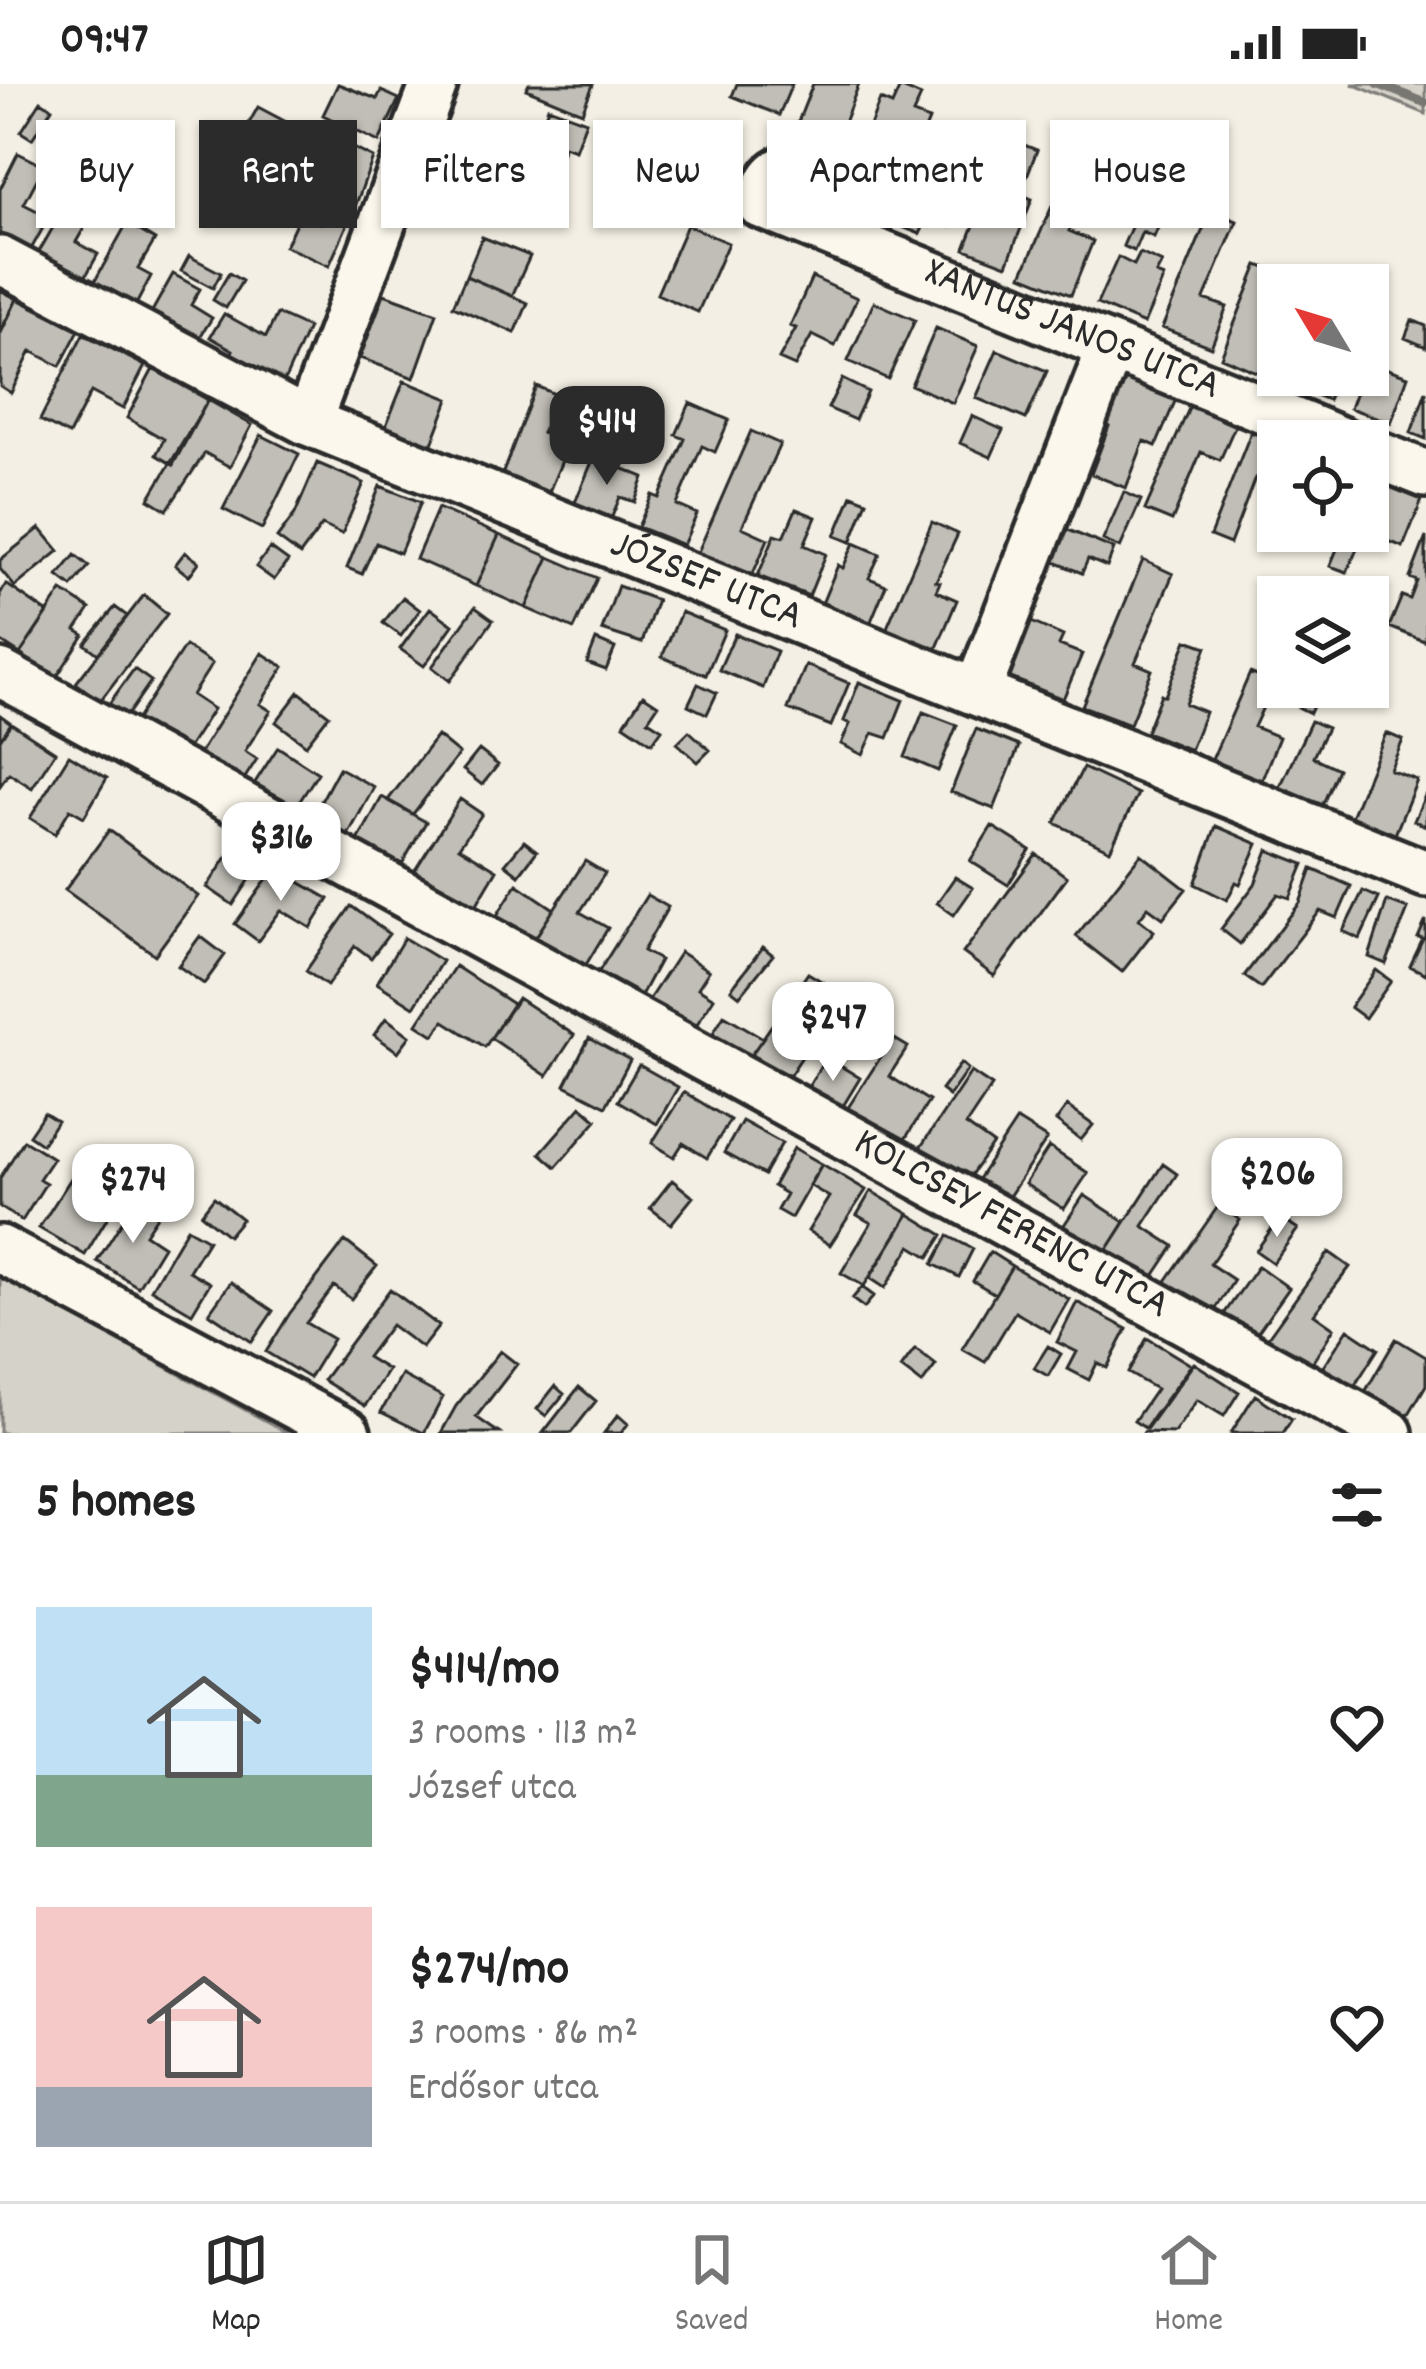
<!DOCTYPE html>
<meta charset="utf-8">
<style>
:root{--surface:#fff;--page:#f2f2f2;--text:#222;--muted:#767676;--line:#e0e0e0;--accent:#2b2b2b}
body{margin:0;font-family:Dekko,sans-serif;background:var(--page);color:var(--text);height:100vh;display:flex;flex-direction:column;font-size:45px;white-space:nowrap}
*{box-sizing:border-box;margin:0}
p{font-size:39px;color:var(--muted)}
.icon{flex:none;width:66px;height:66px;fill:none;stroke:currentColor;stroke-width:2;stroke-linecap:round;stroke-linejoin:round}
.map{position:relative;height:1349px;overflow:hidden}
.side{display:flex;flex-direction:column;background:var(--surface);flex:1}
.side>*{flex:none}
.hud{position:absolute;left:36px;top:36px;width:1356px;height:108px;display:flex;gap:24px}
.needle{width:78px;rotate:308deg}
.tools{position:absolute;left:1257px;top:180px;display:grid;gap:24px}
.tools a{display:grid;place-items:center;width:132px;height:132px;border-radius:0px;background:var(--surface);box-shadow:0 3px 9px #0004;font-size:60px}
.price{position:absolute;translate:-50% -102px;padding:0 27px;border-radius:24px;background:#fff;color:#222;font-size:39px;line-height:78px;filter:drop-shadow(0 3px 6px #0008)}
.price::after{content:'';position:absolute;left:50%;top:72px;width:36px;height:27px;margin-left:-18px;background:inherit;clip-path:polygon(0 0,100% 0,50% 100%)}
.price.on{background:var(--accent);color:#fff}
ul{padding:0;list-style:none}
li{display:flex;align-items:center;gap:36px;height:300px;padding:0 36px}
li span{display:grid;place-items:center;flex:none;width:336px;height:240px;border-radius:0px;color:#555}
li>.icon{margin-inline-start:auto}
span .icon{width:144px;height:144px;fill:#fffc;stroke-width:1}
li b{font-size:51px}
h2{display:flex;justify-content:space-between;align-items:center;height:144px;padding:0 36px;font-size:51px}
.tag{padding:0 42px;border-radius:0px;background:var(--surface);box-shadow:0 3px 9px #0004;font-size:42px;line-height:108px}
.tag.on{background:var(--accent);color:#fff}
.status{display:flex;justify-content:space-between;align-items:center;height:84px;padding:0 60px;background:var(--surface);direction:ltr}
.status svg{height:33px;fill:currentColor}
.dock{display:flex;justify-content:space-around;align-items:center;height:168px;border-top:3px solid var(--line);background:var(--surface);font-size:33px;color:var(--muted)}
.dock a{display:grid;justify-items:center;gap:6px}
.dock .on{color:var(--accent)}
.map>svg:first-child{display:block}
</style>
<div class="status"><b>09:47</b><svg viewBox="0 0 49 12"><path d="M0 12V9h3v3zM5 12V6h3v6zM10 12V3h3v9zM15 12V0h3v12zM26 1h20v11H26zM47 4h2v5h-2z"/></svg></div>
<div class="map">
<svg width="1426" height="1349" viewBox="0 0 1426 1349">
<rect width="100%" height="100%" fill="#f3efe4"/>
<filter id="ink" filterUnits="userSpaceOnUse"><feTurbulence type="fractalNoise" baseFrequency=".00833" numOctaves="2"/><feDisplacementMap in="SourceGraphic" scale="24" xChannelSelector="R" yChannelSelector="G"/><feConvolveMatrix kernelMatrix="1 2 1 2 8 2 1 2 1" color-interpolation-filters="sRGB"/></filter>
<g filter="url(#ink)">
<path fill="#d5d2c9" stroke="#807e7a" stroke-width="3" d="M1352,0H1426V30Z
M0,1193L288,1349H0Z"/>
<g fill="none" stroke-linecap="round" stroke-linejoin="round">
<path stroke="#787772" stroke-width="9" d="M1377,0L1426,19"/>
</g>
<path fill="#c0beb6" stroke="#2b2b2b" stroke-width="3" d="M338,0L377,15L381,7L399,15L379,58L323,31Z
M529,0H591L593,1L582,28L526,5Z
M737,0H792L779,31L732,12Z
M813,0H859L836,59L796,43Z
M900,3L921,12L913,30L929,36L909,87L860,68L880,16L892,21Z
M41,17L52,24L32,55L21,48Z
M258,23L288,39L279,57L248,41Z
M548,23L586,37L575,66L564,62L550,100L524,91Z
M482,41L518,55L500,100L473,89L461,122L424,108L444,57L472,67Z
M336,55L373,74L355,123L292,92L304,65L326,75Z
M1014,57L1037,66L1020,110L1032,115L1007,181L965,165L990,99L997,102Z
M98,65L122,79L76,158L98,170L78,206L32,180Z
M932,66L976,84L951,143L928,133L920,150L902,143Z
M18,69L44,82L24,120L49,133L25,176L0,163V105Z
M1063,97L1087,108L1069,147L1093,157L1071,211L1022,191Z
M332,112L355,123L329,182L285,162L300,130L319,139Z
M1139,125L1162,134L1154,153L1142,148L1134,167L1123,162Z
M1211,126L1237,137L1204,215L1227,223L1211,263L1162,244Z
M127,139L155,156L138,185L151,192L128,236L86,213Z
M687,141L728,159L698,228L657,210Z
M482,153L530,172L512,212L466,192Z
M1140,169L1162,179L1156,190L1164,193L1144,240L1097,220L1118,173L1134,181Z
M189,172L221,189L213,204L181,187Z
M1258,181L1285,191L1278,201L1270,231L1278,234V268L1268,293L1221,273Z
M229,189L242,197L226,224L213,216Z
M173,190L200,205L191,221L212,234L191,267L145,240Z
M466,192L528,219L515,249L453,222Z
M812,193L857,214L835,262L812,251L795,282L779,275L796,244L790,242Z
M0,206L17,215L0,248Z
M384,210L437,229L414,294L360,274Z
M17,215L79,246L60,282L31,267L11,309L0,302V251Z
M874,218L915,236L888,295L848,277Z
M224,230L266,253L277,230L308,244L279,309L225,282L233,266L210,253Z
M1412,236L1426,242V263L1405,254Z
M936,244L978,262L953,319L911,301Z
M83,250L145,282L123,325L91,308L69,351L40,336Z
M997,266L1047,287L1026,335L976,314Z
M1368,278L1408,292L1391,339L1350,324L1362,291H1368Z
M153,285L208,316L173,381L156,371L164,355L127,334Z
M1286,291H1338L1328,316L1283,298Z
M1124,292L1176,315L1156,362L1144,357L1126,404L1091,390L1109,342L1104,340Z
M842,295L868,308L855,336L828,324Z
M404,297L449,315L430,365L384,347Z
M536,302L557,311L542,349L569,360L548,410L502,391Z
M1426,307V355L1411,349Z
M208,316L252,341L230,383L205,369L167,426L149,415Z
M690,319L729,336L715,368L702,362L677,421L697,430L683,461L638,443L652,411L659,414L685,355L676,351Z
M1190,322L1235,342L1220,376L1201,368L1172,437L1145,426Z
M972,332L1003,346L991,373L960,359Z
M584,342L599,348L590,368L576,362Z
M751,347L780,360L742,443L768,455L752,492L698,468Z
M1251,348L1278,360V404L1255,394L1230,460L1210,452Z
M261,351L299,370L262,445L223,425Z
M594,373L644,393L635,418L620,413L611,435L574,421Z
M317,379L364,399L342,450L322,441L300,471L277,454L295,430Z
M1375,397L1422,416L1403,463L1364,447H1368V415Z
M380,402L421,418L400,469L376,459L362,490L347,484Z
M1124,408L1141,416L1120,464L1103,456Z
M852,411L867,417L851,458L835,452Z
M438,424L499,451L476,502L416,475Z
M796,425L816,433L804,461L826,470L809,512L758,492L775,450L784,453Z
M932,438L958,450L936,497L940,498L936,507L957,516L936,566L886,546Z
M40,444L59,467L15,503L0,485V476Z
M1066,445L1114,465L1107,483L1088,475L1082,489L1052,477Z
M1282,447H1311L1304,464L1279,453Z
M499,451L549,473L526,524L476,502Z
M1426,453V552L1424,557L1389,543L1402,512L1410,515L1417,497L1410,494Z
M1340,458L1357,465L1347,488L1330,482Z
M854,459L880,470L869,494L886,501L869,542L821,522L838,481L843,484Z
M270,464L288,477L274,496L256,483Z
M185,468L199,478L189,492L175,481Z
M75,471L89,482L72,503L58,492Z
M549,473L597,494L574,545L526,524Z
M1143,476L1173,490L1135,579L1152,586L1130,640L1082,622Z
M6,500L48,529L20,570L0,557V510Z
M618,502L657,516L642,559L602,546Z
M62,507L90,525L76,546L84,551L56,594L20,570Z
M144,511L167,530L100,617L76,599Z
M403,513L420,526L401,552L383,539Z
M115,523L127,532L98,570L85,560Z
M475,523L493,536L450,597L432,583Z
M430,524L453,541L424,582L400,565Z
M681,528L725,546L706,591L662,573Z
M1029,537L1063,552L1059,561L1082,570L1063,615L1006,592Z
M735,550L777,567L763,604L719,586Z
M596,556L615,564L606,586L587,579Z
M1187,556L1207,563L1185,620L1205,628L1190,666L1146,648L1161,610L1165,612Z
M185,562L212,580L192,611L213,625L186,667L137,635Z
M262,569L284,583L260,620L271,627L245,667L257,675L241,700L197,673Z
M806,581L849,599L831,642L788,625Z
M134,585L151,597L126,633L108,621Z
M1250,589L1274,599L1254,643L1279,653L1261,698L1211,678Z
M859,598L903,616L888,654L873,649L863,671L841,660L850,640L844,637Z
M698,600L717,609L707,630L688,621Z
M1308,603H1322L1310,629L1298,623Z
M299,608L329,631L306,661L276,638Z
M643,611L658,621L648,636L662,645L652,659L624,640Z
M923,628L957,641L938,687L905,673Z
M0,631L11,639L0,656Z
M1311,637L1327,644L1313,673L1338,685L1322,722L1280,703Z
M11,639L55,668L32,704L9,689L0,702V656Z
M976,645L1019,662L994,725L951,708Z
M689,647L710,666L698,678L677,659Z
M1386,649L1403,656L1390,686L1417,696L1394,753L1350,735Z
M437,652L459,670L413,730L388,716Z
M278,663L318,689L294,726L254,700Z
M479,666L498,681L482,701L463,686Z
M69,671L107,694L84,733L70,725L55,750L30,734Z
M339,684L374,703L348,751L313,732Z
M1083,684L1138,710L1110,766L1055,739Z
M1426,709V742L1414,737Z
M382,713L426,738L398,787L355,762Z
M460,715L482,730L459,763L497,786L471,830L410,794Z
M992,742L1030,766L1008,801L970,777Z
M1216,742L1258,760L1240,800L1236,798L1227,816L1195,800Z
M109,746L198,812L155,871L65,806Z
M524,757L537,767L519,791L505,780Z
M235,761L262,777L233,821L207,803Z
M1268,766L1304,780L1290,814L1278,810L1240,860L1221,845L1255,800Z
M1036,770L1067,793L994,892L963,869Z
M1141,770L1186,805L1163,834L1148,823L1139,835L1154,847L1122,888L1076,852Z
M585,777L605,789L580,828L608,844L581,889L532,859Z
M275,784L329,815L311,844L281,826L258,857L235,840Z
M1312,785L1351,802L1337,834L1320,827L1261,904L1244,892L1300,819Z
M955,793L973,804L954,831L937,819Z
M517,800L554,825L531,860L494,836Z
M1363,807L1379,814L1360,855L1343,847Z
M647,811L668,823L643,867L660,876L639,915L596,892Z
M1387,817L1408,825L1386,880L1369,873Z
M351,822L389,850L371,874L355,862L327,902L306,887Z
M1426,836V890L1410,882L1423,855L1418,854Z
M200,852L225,871L204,900L178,882Z
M404,854L442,877L414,923L377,899Z
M763,863L773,871L740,912L731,905Z
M680,868L709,887L698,904L714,914L691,949L646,920Z
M455,882L513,920L485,963L444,937L434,951L417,940Z
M1376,886L1391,897L1365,934L1350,923Z
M808,889L826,900L789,952L807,965L782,1003L744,981Z
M518,914L574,951L547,992L491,954Z
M724,931L763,954L744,981L707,959Z
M386,934L410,952L398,968L374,951Z
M589,954L630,976L606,1022L565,1001Z
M893,954L908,963L889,992L929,1017L897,1068L842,1033Z
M826,973L860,994L840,1027L806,1007Z
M961,979L968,985L949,1012L941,1006Z
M639,981L678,1003L657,1040L618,1017Z
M971,988L992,1002L966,1041L993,1060L963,1102L916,1070Z
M684,1008L730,1036L707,1074L683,1059L674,1073L652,1059Z
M581,1022L597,1036L556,1083L540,1069Z
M1067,1022L1093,1041L1081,1056L1056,1037Z
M44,1029L57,1037L42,1060L29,1051Z
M1017,1036L1047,1055L1008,1114L978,1095Z
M742,1037L782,1059L764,1091L724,1069Z
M24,1056L53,1074L39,1095L46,1099L22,1137L0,1123V1094Z
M1049,1063L1088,1089L1064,1125L1025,1100Z
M794,1064L822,1080L791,1134L777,1126L786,1110L773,1102Z
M88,1068L109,1083L89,1112L112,1126L85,1171L39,1144Z
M822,1080L866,1106L830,1161L808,1147L829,1113L809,1101Z
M1163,1080L1177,1090L1143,1142L1174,1162L1148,1201L1104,1171Z
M672,1096L693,1113L671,1140L650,1124Z
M871,1107L909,1130L864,1202L841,1189L871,1139L857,1131Z
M1084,1111L1125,1138L1104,1171L1062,1144Z
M214,1113L242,1135L228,1152L201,1130Z
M145,1115L161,1126L145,1150L163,1162L138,1203L97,1177L123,1136L129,1140Z
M1219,1121L1240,1136L1210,1180L1234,1196L1212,1231L1164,1200Z
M909,1130L943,1151L929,1173L911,1162L885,1204L870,1194Z
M1280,1133L1298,1145L1273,1179L1256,1167Z
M187,1144L208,1156L189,1187L210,1199L192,1229L151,1205Z
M948,1152L973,1165L959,1193L933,1180Z
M345,1157L377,1182L351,1215L334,1202L306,1239L333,1255L309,1294L266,1268L290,1229Z
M990,1168L1012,1182L995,1210L973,1197Z
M1329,1168L1350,1183L1314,1230L1334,1244L1309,1284L1266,1256Z
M1012,1182L1069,1215L1050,1248L1015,1228L985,1278L962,1265Z
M1258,1182L1289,1204L1253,1255L1222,1233Z
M231,1198L273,1227L252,1258L209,1229Z
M862,1203L874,1212L864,1224L852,1215Z
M390,1205L439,1242L422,1264L391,1241L367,1273L388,1286L365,1322L323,1296Z
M1077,1218L1127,1245L1107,1284L1097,1279L1089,1296L1068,1285L1077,1268L1057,1258Z
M1348,1245L1378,1265L1350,1309L1319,1289Z
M1147,1254L1191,1281L1145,1344L1134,1337L1156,1305L1128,1289Z
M1396,1255L1426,1273V1301L1407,1333L1365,1308Z
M1048,1262L1061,1270L1048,1292L1034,1284Z
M915,1265L936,1281L922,1300L901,1284Z
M500,1267L517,1280L476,1333L499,1349H441L456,1322Z
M1194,1279L1239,1308L1224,1332L1197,1316L1174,1349L1144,1348Z
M402,1291L443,1313L424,1349L381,1328Z
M555,1302L564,1310L546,1332L537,1325Z
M579,1303L596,1317L571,1349H543Z
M1255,1311L1292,1335L1283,1349H1231Z
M618,1331L628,1340L621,1349H604Z"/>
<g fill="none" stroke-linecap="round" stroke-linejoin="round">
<g stroke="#2b2b2b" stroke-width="54">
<g id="minor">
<path id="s1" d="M866,164C850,136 828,82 788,85C781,86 777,87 772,94C767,100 765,113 761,121L1342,357"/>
<path id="s2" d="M0,176L308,338L1426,790"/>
<path d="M308,338L434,0"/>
<path d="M1368,367L1426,390"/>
<path id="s3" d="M0,589L1389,1349"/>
<path d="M977,608L1110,265"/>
<path d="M0,1165L347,1349"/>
</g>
</g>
<use href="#minor" stroke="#fbf7ec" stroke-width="45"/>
</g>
</g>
<g text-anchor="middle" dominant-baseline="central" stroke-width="9" stroke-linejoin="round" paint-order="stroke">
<g font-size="42" fill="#2b2b2b" stroke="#fbf7ec">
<text stroke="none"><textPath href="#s1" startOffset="501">XANTUS JÁNOS UTCA</textPath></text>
<text stroke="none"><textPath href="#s2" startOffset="777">JÓZSEF UTCA</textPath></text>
<text stroke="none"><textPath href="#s3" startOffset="1152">KÖLCSEY FERENC UTCA</textPath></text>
</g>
</g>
</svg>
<div class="tools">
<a><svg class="needle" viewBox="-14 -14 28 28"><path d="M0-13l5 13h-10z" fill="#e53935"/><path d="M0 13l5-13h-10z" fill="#767676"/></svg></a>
<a><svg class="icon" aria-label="locate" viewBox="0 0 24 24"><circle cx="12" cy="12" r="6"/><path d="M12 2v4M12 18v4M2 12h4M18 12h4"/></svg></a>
<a><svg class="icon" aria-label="layers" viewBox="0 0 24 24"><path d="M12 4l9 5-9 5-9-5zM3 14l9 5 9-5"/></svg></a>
</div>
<b class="price on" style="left:607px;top:404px">$414</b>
<b class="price" style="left:281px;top:820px">$316</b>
<b class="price" style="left:833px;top:1000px">$247</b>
<b class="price" style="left:1277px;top:1156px">$206</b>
<b class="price" style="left:133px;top:1162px">$274</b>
<div class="hud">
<a class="tag">Buy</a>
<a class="tag on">Rent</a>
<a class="tag">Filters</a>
<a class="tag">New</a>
<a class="tag">Apartment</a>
<a class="tag">House</a>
</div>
</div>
<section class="side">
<h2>5 homes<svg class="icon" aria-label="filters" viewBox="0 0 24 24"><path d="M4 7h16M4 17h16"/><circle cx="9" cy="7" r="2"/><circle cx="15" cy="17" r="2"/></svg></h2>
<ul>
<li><span style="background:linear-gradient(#bfe0f5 70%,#7fa58c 0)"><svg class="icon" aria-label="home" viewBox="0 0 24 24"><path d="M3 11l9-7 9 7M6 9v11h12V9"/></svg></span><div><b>$414/mo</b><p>3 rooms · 113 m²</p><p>József utca</p></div><svg class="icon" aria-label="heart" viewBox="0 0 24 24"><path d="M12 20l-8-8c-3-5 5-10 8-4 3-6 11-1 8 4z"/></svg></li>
<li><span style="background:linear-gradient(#f6c9c9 75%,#9aa5b1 0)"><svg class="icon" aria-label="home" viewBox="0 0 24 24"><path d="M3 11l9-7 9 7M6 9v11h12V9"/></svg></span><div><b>$274/mo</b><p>3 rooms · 86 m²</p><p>Erdősor utca</p></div><svg class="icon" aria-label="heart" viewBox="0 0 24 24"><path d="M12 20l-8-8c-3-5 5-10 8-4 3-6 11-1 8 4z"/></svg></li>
</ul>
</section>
<nav class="dock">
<a class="on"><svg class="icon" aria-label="map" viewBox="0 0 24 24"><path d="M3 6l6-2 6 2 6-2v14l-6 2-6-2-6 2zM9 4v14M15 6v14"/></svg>Map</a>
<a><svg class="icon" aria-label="saved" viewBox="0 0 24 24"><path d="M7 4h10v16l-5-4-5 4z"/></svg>Saved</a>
<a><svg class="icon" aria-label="home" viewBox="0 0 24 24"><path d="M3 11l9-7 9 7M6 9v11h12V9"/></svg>Home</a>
</nav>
